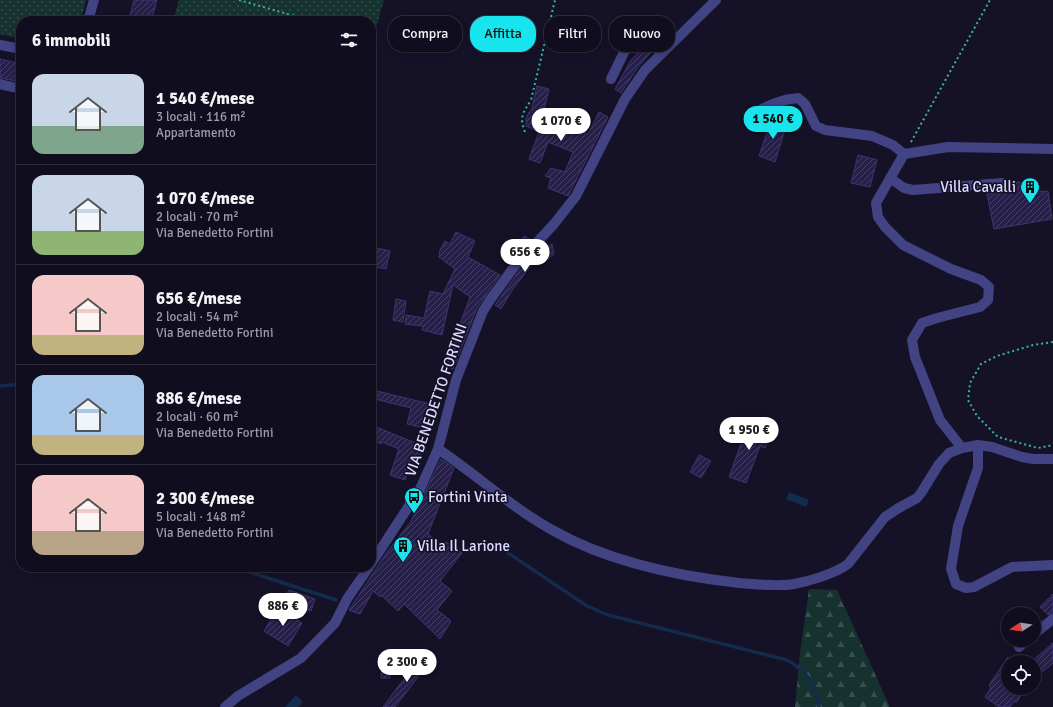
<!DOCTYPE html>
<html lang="it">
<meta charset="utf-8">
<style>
:root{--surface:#100e1e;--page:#191727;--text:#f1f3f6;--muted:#9c9ca4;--line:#302e3c;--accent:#18e4ed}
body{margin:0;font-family:Signika,sans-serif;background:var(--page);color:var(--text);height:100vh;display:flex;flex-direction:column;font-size:15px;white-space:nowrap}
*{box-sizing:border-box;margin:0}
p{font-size:13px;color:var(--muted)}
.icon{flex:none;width:22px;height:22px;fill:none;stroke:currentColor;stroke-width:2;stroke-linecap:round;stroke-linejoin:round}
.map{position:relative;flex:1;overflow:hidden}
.sheet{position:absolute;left:16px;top:16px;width:360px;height:556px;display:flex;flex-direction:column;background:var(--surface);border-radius:16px;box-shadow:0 2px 6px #0003,0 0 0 1px var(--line)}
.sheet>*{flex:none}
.top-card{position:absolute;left:388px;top:16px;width:380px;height:36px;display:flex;gap:8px}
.needle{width:26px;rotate:258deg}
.controls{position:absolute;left:1001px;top:607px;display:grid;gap:8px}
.controls a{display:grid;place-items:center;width:40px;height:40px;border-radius:50%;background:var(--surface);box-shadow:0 2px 6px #0003,0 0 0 1px var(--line);font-size:20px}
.price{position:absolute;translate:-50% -34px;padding:0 9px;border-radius:14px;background:#fff;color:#222;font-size:13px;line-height:26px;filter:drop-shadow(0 1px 2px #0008)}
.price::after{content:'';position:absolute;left:50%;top:24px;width:12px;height:9px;margin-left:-6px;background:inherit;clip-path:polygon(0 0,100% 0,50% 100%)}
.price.selected{background:var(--accent);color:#111}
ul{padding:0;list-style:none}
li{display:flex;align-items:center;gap:12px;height:100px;padding:0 16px}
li+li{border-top:1px solid var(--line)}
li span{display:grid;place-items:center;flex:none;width:112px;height:80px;border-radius:12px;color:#555}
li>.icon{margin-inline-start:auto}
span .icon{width:48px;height:48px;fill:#fffc;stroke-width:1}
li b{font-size:17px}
h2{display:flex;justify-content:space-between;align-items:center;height:48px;padding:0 16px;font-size:17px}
.pill{padding:0 14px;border-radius:16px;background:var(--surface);box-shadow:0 2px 6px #0003,0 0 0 1px var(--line);font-size:14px;line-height:36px}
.pill.selected{background:var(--accent);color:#111}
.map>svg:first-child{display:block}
</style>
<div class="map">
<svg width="1053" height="707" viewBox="0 0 1053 707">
<defs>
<pattern id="forest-firs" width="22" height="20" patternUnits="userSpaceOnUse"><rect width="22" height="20" fill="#16322f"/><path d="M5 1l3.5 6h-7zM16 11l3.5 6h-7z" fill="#374f4e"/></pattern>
<pattern id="park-dots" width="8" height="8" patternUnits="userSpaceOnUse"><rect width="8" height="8" fill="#16322f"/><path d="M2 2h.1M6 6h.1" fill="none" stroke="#374f4e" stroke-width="1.8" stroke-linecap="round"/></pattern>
<pattern id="building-hatch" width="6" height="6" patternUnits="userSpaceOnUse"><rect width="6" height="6" fill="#262048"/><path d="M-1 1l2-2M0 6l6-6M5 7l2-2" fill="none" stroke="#454063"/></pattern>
</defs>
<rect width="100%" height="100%" fill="#151228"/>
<path fill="url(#forest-firs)" d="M809,589L837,590L890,707H795L800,653Z"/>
<path fill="url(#park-dots)" d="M0,0H86L81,21H21V39L0,34Z
M179,0H384L371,45V21H173Z"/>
<path fill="#132c4b" d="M789,492L809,500L806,507L786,499Z
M296,695L303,702L298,707H285Z"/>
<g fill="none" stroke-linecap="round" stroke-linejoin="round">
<path stroke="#132c4b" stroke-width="3.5" d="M0,386L21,384
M508,553L587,606L608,615L787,660C807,671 816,685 819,707
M234,567L336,600"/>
</g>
<path fill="url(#building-hatch)" stroke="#3d3472" d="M134,0H157L151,21L130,15Z
M646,45L653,50L638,67L621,93L615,89L631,60Z
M0,59L21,64V82L0,78Z
M537,86L549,89L543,113L554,118V120L588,134L599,112L608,117L568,196L548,188L551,178L545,176L551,168L565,172L573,152L548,142L540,163L529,159L539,132L526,126V119L529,112H531Z
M772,118L787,123L775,162L759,156Z
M858,155L877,160L870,187L851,183Z
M1020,182L1021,193L1048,191L1052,219L994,229L987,194L1009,192V183Z
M456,232L475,241L468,257L500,275L477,308L453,369L445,365L470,297L453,285L442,335L422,330L423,326L405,324L406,315L424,318L430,291L443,294L455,269L439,257L440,250L445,241L450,244Z
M525,236L530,240L517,254L512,250Z
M552,244L554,254L548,259L544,254L537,262L535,260L511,292L501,309L495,305L519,271L543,245L546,248Z
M373,247L390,251L386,269L371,266Z
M396,299L406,301L403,322L393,320Z
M377,391L430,404L426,416L430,417L427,429L407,424L411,408L375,399Z
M750,419L758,422L756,427L771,433L765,448L760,446L746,483L729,477Z
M376,427L423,446L417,461L413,460L405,480L390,475L399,449L382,442L381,444L371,439Z
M699,455L711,461L701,478L690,472Z
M441,459L454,468L428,534L443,546L446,542L462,553L440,581L452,591L437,610L451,621L440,639L404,604L398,611L381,595L380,597L373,591L360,614L349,610L387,552L410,523Z
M289,590L315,599L311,611L282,601Z
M1053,594V613L1048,615L1040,607Z
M278,608L302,623L288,646L264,631Z
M1053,643V663L1044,671H1041L1034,664V662H1031Z
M425,655L431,660L395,707H383L400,684Z
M1008,657V688H1026L1016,703L1014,701L1010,707H999L985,697L991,688L989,685Z
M382,660H391L390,678H381Z"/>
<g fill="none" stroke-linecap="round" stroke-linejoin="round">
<path stroke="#3ab2a4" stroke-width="2" stroke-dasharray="2 3" stroke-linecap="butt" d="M239,0L312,21
M525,132C519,117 523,113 531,100L555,0
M911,142L990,0
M1053,342L1033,345L997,356L981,364L970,383L968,400L977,416L998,437L1038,448L1053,445"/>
<path stroke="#414383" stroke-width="10" d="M88,21L94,0
M0,45L21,49
M611,79L632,36L638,31H647L666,48
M0,84L21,89
M756,112C770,105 782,99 798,98L805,104L816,126L825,130L872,136L893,145L904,154
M904,154L876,203L878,217L885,227L903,245L951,269L981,280L989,287L988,300L980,307L937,318L922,323L912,340L915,357L940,420L962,448
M904,154L948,147L1053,149
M890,178L904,188L913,190L1003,183
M978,445V468L958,526L951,569L956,584L966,588L974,587L1012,567L1053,565
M438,449C477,475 512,508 554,531C609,562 677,576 739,583C757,584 776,587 794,584C810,581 834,574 848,564L885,517L897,509L917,498L921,493L939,464L949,453L962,448L978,445L992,447L1022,457L1033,459H1053
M371,564L420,489L438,449L456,380L483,311L490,300L514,267L554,224L576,196L625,99L645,70L716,0
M1034,634L1053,619
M1019,647L1027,640
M225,707L238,696L301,658L335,623L347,599L369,567"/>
</g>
<defs>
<g id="building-pin" transform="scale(1)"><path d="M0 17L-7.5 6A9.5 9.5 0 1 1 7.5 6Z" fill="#18e4ed" stroke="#151228"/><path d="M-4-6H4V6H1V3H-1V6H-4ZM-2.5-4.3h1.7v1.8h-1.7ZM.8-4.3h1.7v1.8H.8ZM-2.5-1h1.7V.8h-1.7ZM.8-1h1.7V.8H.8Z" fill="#111"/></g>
<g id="bus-pin" transform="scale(1)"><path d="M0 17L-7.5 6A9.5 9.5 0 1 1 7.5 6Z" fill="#18e4ed" stroke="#151228"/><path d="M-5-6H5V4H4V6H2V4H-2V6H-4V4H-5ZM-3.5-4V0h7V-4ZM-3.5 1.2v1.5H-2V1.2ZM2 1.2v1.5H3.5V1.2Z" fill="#111"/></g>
</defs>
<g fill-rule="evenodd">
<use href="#building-pin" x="1030" y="187"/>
<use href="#bus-pin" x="414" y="497"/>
<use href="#building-pin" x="403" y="546"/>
</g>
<g text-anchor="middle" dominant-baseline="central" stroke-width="3.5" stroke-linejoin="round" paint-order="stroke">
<g font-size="15" fill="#dedcfc" stroke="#151228" text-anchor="start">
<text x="1016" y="187" text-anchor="end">Villa Cavalli</text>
<text x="428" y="497">Fortini Vinta</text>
<text x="417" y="546">Villa Il Larione</text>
</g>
<g font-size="15" fill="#dedcfc" stroke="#151228">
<text transform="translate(436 400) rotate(-71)">VIA BENEDETTO FORTINI</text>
</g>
</g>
</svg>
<div class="controls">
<a><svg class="needle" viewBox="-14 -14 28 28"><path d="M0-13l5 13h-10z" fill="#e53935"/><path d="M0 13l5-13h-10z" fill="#9c9ca4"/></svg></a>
<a><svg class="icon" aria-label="locate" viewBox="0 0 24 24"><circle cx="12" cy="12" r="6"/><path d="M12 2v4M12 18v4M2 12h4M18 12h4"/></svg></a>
</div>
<b class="price selected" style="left:773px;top:140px">1 540 €</b>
<b class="price" style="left:561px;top:142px">1 070 €</b>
<b class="price" style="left:525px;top:273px">656 €</b>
<b class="price" style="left:749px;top:451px">1 950 €</b>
<b class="price" style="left:283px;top:627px">886 €</b>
<b class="price" style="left:407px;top:683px">2 300 €</b>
<div class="top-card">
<a class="pill">Compra</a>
<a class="pill selected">Affitta</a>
<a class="pill">Filtri</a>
<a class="pill">Nuovo</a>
</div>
<section class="sheet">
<h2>6 immobili<svg class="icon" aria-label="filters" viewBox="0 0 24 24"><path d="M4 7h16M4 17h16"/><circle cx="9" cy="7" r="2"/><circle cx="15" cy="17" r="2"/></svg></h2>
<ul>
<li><span style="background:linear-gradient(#c9d6e8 65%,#7fa58c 0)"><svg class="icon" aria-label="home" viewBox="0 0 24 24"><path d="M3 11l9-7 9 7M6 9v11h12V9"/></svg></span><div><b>1 540 €/mese</b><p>3 locali · 116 m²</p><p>Appartamento</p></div></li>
<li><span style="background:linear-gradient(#c9d6e8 70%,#8fb573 0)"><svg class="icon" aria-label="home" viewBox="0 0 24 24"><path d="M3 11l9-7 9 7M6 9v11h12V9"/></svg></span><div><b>1 070 €/mese</b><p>2 locali · 70 m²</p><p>Via Benedetto Fortini</p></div></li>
<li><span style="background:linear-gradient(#f6c9c9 75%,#c2b280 0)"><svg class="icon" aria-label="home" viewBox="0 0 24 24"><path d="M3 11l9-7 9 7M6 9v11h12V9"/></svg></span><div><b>656 €/mese</b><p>2 locali · 54 m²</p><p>Via Benedetto Fortini</p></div></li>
<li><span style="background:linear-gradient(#a9c7e8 75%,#c2b280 0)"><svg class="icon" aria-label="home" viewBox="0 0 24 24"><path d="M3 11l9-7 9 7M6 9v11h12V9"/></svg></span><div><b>886 €/mese</b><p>2 locali · 60 m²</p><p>Via Benedetto Fortini</p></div></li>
<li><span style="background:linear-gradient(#f6c9c9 70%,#b9a48a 0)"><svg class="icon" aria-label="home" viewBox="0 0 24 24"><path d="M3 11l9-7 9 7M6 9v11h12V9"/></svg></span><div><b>2 300 €/mese</b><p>5 locali · 148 m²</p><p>Via Benedetto Fortini</p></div></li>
</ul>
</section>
</div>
